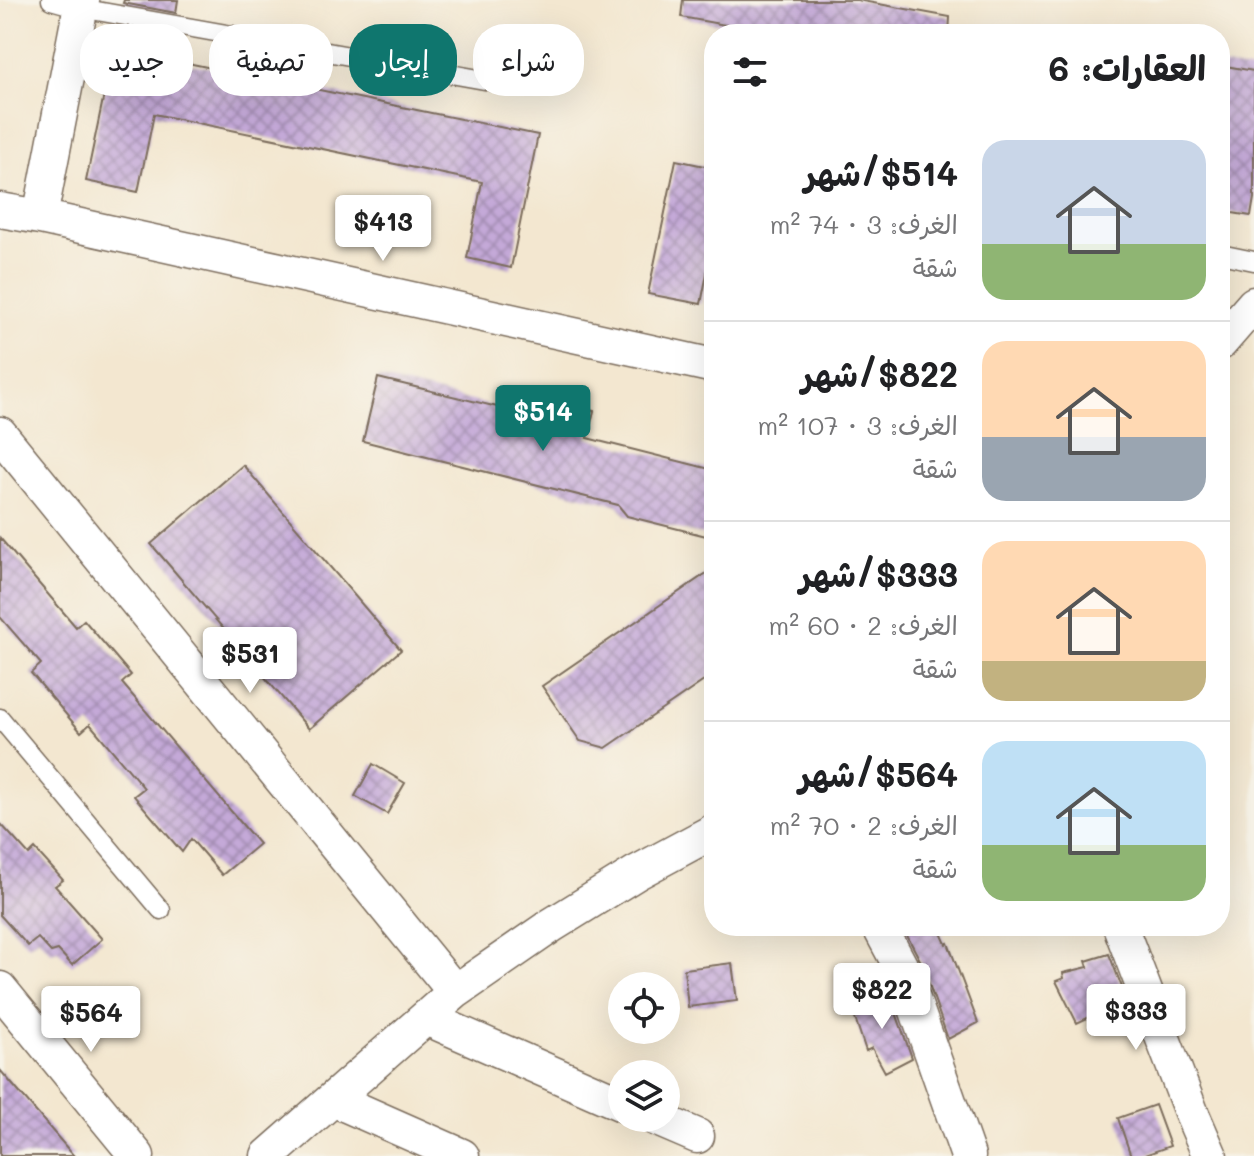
<!DOCTYPE html>
<html lang="ar">
<meta charset="utf-8">
<style>
:root{--surface:#fff;--page:#f6f6f6;--text:#202124;--muted:#757577;--line:#e0e0e0;--accent:#0f766e}
body{margin:0;font-family:Mali,"Playpen Sans Arabic",sans-serif;background:var(--page);color:var(--text);direction:rtl;height:100vh;display:flex;flex-direction:column;font-size:30px;white-space:nowrap}
*{box-sizing:border-box;margin:0}
p{font-size:26px;color:var(--muted)}
.icon{flex:none;width:44px;height:44px;fill:none;stroke:currentColor;stroke-width:2;stroke-linecap:round;stroke-linejoin:round}
.map{position:relative;flex:1;overflow:hidden;direction:ltr}
.sheet{position:absolute;left:704px;top:24px;width:526px;height:912px;display:flex;flex-direction:column;background:var(--surface);border-radius:32px;box-shadow:0 8px 32px #0002;direction:rtl}
.sheet>*{flex:none}
.hud{position:absolute;left:24px;top:24px;width:560px;height:72px;direction:rtl;display:flex;gap:16px}
.fabs{position:absolute;left:608px;top:972px;display:grid;gap:16px}
.fabs a{display:grid;place-items:center;width:72px;height:72px;border-radius:50%;background:var(--surface);box-shadow:0 8px 32px #0002;font-size:40px}
.price{position:absolute;translate:-50% -68px;padding:0 18px;border-radius:8px;background:#fff;color:#222;font-size:26px;line-height:52px;filter:drop-shadow(0 2px 4px #0008)}
.price::after{content:'';position:absolute;left:50%;top:48px;width:24px;height:18px;margin-left:-12px;background:inherit;clip-path:polygon(0 0,100% 0,50% 100%)}
.price.current{background:var(--accent);color:#fff}
ul{padding:0;list-style:none}
li{display:flex;align-items:center;gap:24px;height:200px;padding:0 24px}
li+li{border-top:2px solid var(--line)}
li span{display:grid;place-items:center;flex:none;width:224px;height:160px;border-radius:24px;color:#555}
li>.icon{margin-inline-start:auto}
span .icon{width:96px;height:96px;fill:#fffc;stroke-width:1}
li b{font-size:34px}
h2{display:flex;justify-content:space-between;align-items:center;height:96px;padding:0 24px;font-size:34px}
.chip{padding:0 28px;border-radius:32px;background:var(--surface);box-shadow:0 8px 32px #0002;font-size:28px;line-height:72px}
.chip.current{background:var(--accent);color:#fff}
.map>svg:first-child{display:block}
</style>
<div class="map">
<svg width="1254" height="1156" viewBox="0 0 1254 1156">
<defs>
<pattern id="building-cross-hatch" width="8" height="8" patternUnits="userSpaceOnUse" patternTransform="scale(2)"><rect width="8" height="8" fill="#c4a9d8"/><path d="M0 0l8 8M0 8l8-8" fill="none" stroke="#a08aaf"/></pattern>
</defs>
<rect width="100%" height="100%" fill="#f7f3e8"/>
<filter id="ink" filterUnits="userSpaceOnUse"><feTurbulence type="fractalNoise" baseFrequency=".0125" numOctaves="2"/><feDisplacementMap in="SourceGraphic" scale="16" xChannelSelector="R" yChannelSelector="G"/><feConvolveMatrix kernelMatrix="1 2 1 2 8 2 1 2 1" color-interpolation-filters="sRGB"/></filter>
<filter id="wash" filterUnits="userSpaceOnUse"><feTurbulence type="fractalNoise" baseFrequency=".006" numOctaves="4" result="noise"/><feDisplacementMap in="SourceGraphic" scale="32" xChannelSelector="R" yChannelSelector="G"/><feGaussianBlur stdDeviation="1.8" result="paint"/><feColorMatrix in="noise" values="0 0 0 0 0 0 0 0 0 0 0 0 0 0 0 0 0 1.4 0 .05"/><feComposite in="paint" operator="in"/></filter>
<g filter="url(#wash)">
<rect width="100%" height="100%" fill="#f3e7d0"/>
<g id="blocks">
<path fill="url(#building-cross-hatch)" d="M124,0H178L176,13L123,3Z
M683,0H857L950,17L949,34H775L681,17Z
M118,27L172,37L168,59L538,135L511,268L467,258L482,182L154,114L138,192L86,181Z
M1220,65L1254,71V198L1251,216L1220,211Z
M676,160L714,168V238L701,304L648,294Z
M378,378L526,414L548,400L594,411L587,438L714,470V538L627,516L618,505L363,441Z
M243,465L401,650L309,729L151,544Z
M0,538L76,627L84,620L131,675L122,683L259,844L222,875L191,839L182,852L134,796L144,788L90,724L81,732L31,673L41,664L0,617Z
M714,568V674L606,748L580,741L542,686Z
M373,764L405,783L387,814L355,796Z
M0,823L29,855L35,849L63,880L55,886L102,939L72,965L58,950L51,952L38,938L28,946L0,915Z
M902,926H938L946,944L948,943L978,1023L948,1039L922,964Z
M1109,954L1123,990L1110,995L1115,1005L1077,1023L1056,981L1064,978L1063,973L1088,967L1086,961Z
M732,963L737,1001L688,1007L684,969Z
M889,993L912,1058L885,1072L872,1048L866,1051L851,1006Z
M0,1070L74,1156H0Z
M1155,1105L1170,1146L1142,1156H1131L1118,1118Z"/>
</g>
</g>
<g filter="url(#ink)">
<use href="#blocks" fill-opacity="0" stroke="#7b6c5c" stroke-width="2"/>
<g fill="none" stroke-linecap="round" stroke-linejoin="round">
<g stroke="#7b6c5c" stroke-width="21">
<path id="lane" d="M51,0L80,8L507,84
M1220,254L1254,261
M0,718L161,910"/>
</g>
<g stroke="#7b6c5c" stroke-width="37">
<path id="street" d="M0,210L40,217L82,0
M40,217L714,366
M1220,343L1254,304
M0,434L455,992
M879,926L903,971L968,1156
M1120,926L1191,1112L1210,1156
M0,989L137,1156
M426,1018L622,1104
M333,1099L462,1156
M655,1118L697,1136
M268,1156L455,992L552,925L636,873L714,831"/>
</g>
<use href="#lane" stroke="#fff" stroke-width="18"/>
<use href="#street" stroke="#fff" stroke-width="34"/>
</g>
</g>
</svg>
<div class="fabs">
<a><svg class="icon" aria-label="locate" viewBox="0 0 24 24"><circle cx="12" cy="12" r="6"/><path d="M12 2v4M12 18v4M2 12h4M18 12h4"/></svg></a>
<a><svg class="icon" aria-label="layers" viewBox="0 0 24 24"><path d="M12 4l9 5-9 5-9-5zM3 14l9 5 9-5"/></svg></a>
</div>
<b class="price" style="left:383px;top:263px">$413</b>
<b class="price current" style="left:543px;top:453px">$514</b>
<b class="price" style="left:250px;top:695px">$531</b>
<b class="price" style="left:882px;top:1031px">$822</b>
<b class="price" style="left:1136px;top:1052px">$333</b>
<b class="price" style="left:91px;top:1054px">$564</b>
<div class="hud">
<a class="chip">شراء</a>
<a class="chip current">إيجار</a>
<a class="chip">تصفية</a>
<a class="chip">جديد</a>
</div>
<section class="sheet">
<h2>العقارات: 6<svg class="icon" aria-label="filters" viewBox="0 0 24 24"><path d="M4 7h16M4 17h16"/><circle cx="9" cy="7" r="2"/><circle cx="15" cy="17" r="2"/></svg></h2>
<ul>
<li><span style="background:linear-gradient(#c9d6e8 65%,#8fb573 0)"><svg class="icon" aria-label="home" viewBox="0 0 24 24"><path d="M3 11l9-7 9 7M6 9v11h12V9"/></svg></span><div><b>$514/شهر</b><p>الغرف: 3 · 74 m²</p><p>شقة</p></div></li>
<li><span style="background:linear-gradient(#ffd9b3 60%,#9aa5b1 0)"><svg class="icon" aria-label="home" viewBox="0 0 24 24"><path d="M3 11l9-7 9 7M6 9v11h12V9"/></svg></span><div><b>$822/شهر</b><p>الغرف: 3 · 107 m²</p><p>شقة</p></div></li>
<li><span style="background:linear-gradient(#ffd9b3 75%,#c2b280 0)"><svg class="icon" aria-label="home" viewBox="0 0 24 24"><path d="M3 11l9-7 9 7M6 9v11h12V9"/></svg></span><div><b>$333/شهر</b><p>الغرف: 2 · 60 m²</p><p>شقة</p></div></li>
<li><span style="background:linear-gradient(#bfe0f5 65%,#8fb573 0)"><svg class="icon" aria-label="home" viewBox="0 0 24 24"><path d="M3 11l9-7 9 7M6 9v11h12V9"/></svg></span><div><b>$564/شهر</b><p>الغرف: 2 · 70 m²</p><p>شقة</p></div></li>
</ul>
</section>
</div>
